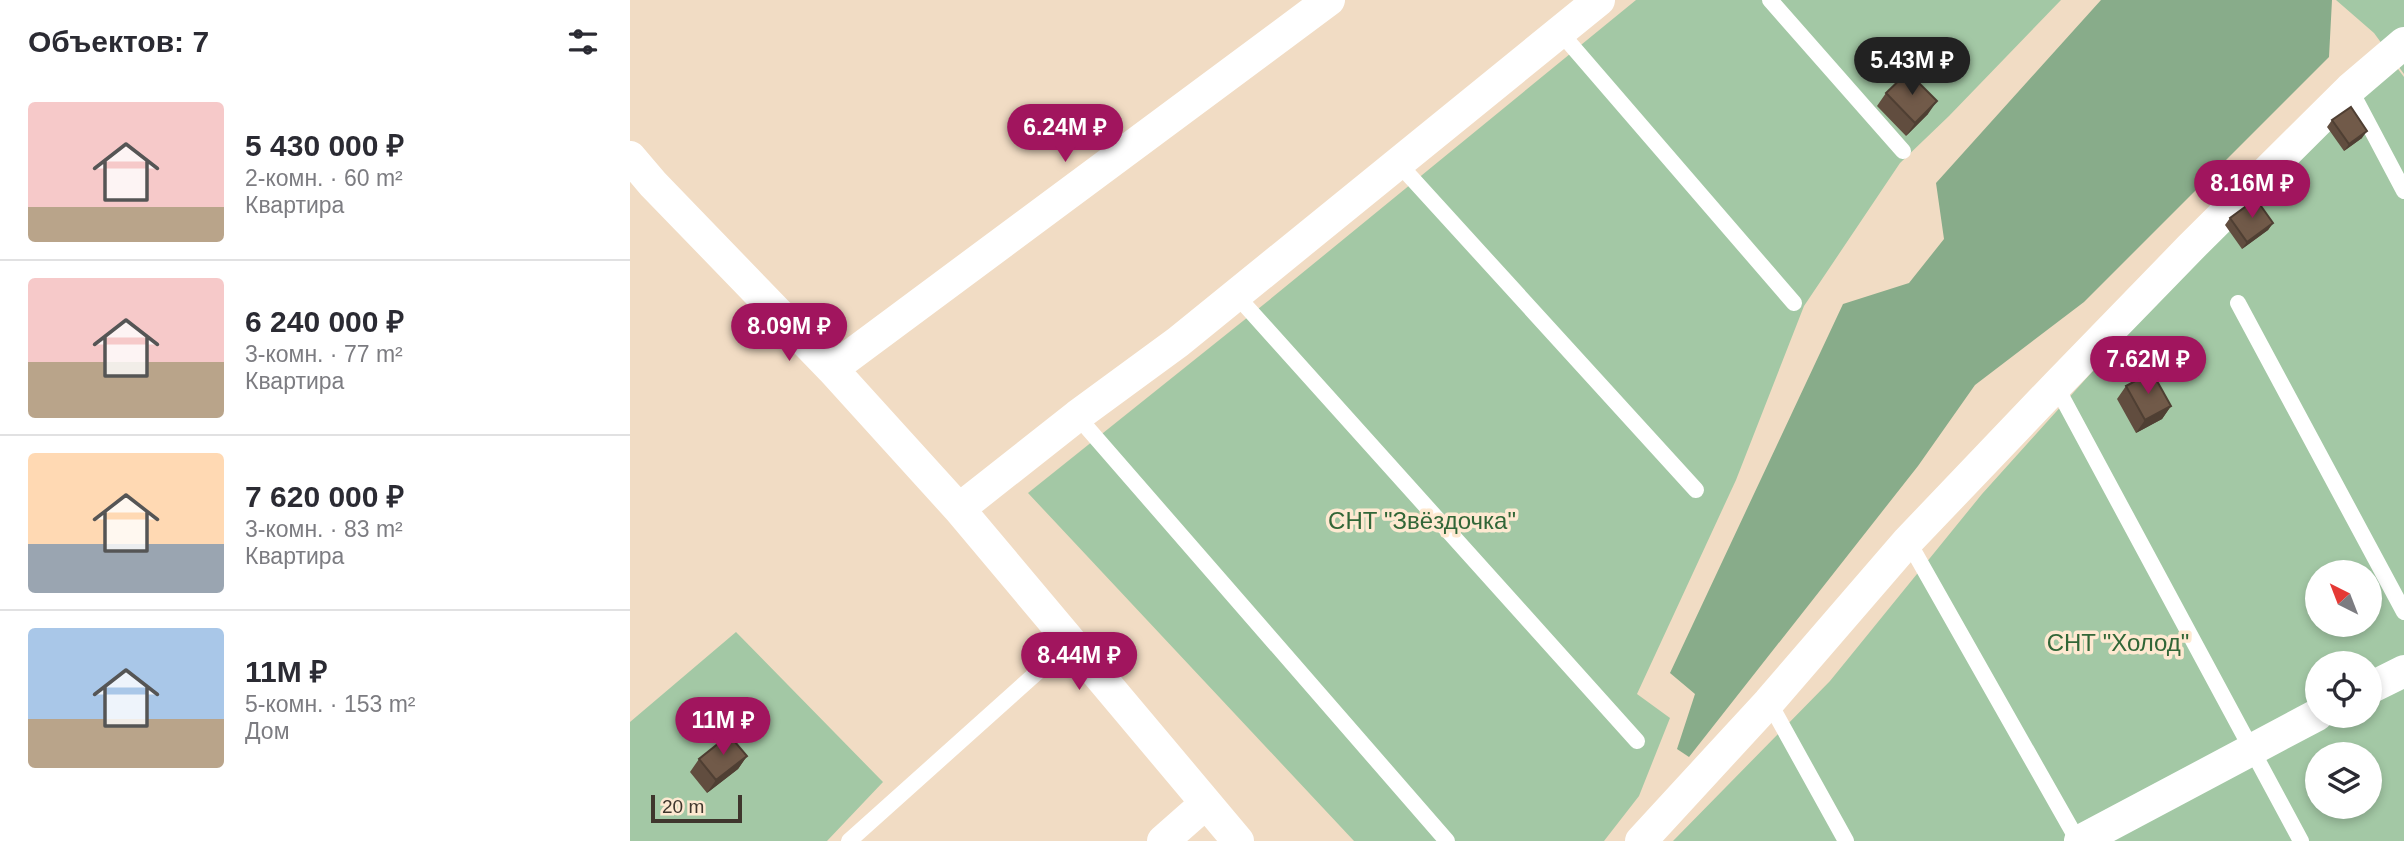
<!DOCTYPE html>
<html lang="ru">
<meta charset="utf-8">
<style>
:root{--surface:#fff;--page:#f7f7f7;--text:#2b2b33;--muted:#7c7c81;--line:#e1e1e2;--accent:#a1155e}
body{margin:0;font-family:Arial,sans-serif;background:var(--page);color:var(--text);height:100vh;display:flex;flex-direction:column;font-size:26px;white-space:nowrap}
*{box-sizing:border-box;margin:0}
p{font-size:23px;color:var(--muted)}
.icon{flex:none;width:38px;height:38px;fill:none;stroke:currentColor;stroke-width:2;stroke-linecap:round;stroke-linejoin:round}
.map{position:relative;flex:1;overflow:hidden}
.sheet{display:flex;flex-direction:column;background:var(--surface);width:630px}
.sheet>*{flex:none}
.needle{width:46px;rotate:318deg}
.buttons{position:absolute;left:1675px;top:560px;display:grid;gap:14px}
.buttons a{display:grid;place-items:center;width:77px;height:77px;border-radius:50%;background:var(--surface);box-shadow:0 4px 10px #0003;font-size:35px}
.scale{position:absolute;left:21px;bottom:18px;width:91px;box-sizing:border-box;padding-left:7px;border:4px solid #3f362d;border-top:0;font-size:19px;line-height:24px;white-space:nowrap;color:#3f362d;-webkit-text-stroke:5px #fee9d1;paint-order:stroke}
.price{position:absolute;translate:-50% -60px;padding:0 16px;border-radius:24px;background:var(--accent);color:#fff;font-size:23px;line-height:46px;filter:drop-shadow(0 2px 4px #0008)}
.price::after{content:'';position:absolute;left:50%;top:42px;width:21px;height:16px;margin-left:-10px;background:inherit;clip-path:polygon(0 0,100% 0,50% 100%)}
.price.current{background:#222;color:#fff}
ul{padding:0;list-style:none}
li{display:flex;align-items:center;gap:21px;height:175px;padding:0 28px}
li+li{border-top:2px solid var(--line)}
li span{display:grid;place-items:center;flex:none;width:196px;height:140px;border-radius:7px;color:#555}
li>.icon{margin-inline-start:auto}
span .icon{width:84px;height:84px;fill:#fffc;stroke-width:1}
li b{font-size:30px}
h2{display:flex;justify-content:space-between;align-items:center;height:84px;padding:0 28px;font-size:30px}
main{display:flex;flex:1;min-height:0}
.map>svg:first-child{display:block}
</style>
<main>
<section class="sheet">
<h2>Объектов: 7<svg class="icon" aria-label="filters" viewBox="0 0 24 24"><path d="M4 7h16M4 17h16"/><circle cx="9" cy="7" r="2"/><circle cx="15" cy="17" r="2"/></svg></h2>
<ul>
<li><span style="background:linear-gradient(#f6c9c9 75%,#b9a48a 0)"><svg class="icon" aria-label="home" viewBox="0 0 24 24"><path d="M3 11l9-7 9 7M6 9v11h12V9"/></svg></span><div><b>5 430 000 ₽</b><p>2-комн. · 60 m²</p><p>Квартира</p></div></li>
<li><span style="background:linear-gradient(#f6c9c9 60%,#b9a48a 0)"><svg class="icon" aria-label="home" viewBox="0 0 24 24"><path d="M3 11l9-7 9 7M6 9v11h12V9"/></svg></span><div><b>6 240 000 ₽</b><p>3-комн. · 77 m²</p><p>Квартира</p></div></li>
<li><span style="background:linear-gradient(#ffd9b3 65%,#9aa5b1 0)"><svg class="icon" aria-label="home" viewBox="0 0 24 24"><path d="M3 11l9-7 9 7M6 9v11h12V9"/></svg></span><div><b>7 620 000 ₽</b><p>3-комн. · 83 m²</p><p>Квартира</p></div></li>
<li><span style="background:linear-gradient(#a9c7e8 65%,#b9a48a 0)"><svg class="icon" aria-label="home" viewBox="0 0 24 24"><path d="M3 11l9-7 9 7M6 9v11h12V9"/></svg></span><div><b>11M ₽</b><p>5-комн. · 153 m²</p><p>Дом</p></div></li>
</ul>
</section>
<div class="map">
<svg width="1774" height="841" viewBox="0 0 1774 841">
<rect width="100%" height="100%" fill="#f1dcc4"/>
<path fill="#a3c8a5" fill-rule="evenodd" d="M1006,0H1431L1319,116L1270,163L1174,306L1106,480L1007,694L1040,718L1009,796L974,841H724L398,493L638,301Z
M1706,0H1774V74L1744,33Z
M1762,61L1774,77V841H1043L1200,681L1352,494L1628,188ZM1687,572H1740V625H1687ZM1687,663H1740V716H1687ZM1687,754H1740V807H1687Z
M106,632L253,782L197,841H0V722Z"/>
<path fill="#88ac8a" d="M1471,0H1702L1699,57L1454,302L1345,385L1288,466L1059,757L1047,749L1065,694L1040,673L1213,304L1279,283L1314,239L1306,183Z"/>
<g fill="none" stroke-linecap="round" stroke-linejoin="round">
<path stroke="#fff" stroke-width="16" d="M1140,0L1273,151
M930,32L1164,303
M1720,89L1774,191
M768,163L1066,490
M606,295L1007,741
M1608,303L1774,612
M1426,386L1671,841
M447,416L817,841
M1278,541L1448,841
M1139,702L1216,841
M219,841L441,642"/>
<path stroke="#fff" stroke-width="32" d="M0,157L23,184L202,369L329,509L608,841
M202,369L699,0
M329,509L447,416L548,342L969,0
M1740,688L1774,671
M533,841L575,804
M1011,841L1139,702L1278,541L1426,386L1560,248L1720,89L1774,43
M1450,841L1687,715"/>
</g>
<path fill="#614d3f" d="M1256,93L1298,114L1276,136L1247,106Z
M1702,120L1732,138L1714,151L1697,127Z
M1600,218L1643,223L1638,230L1612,249L1595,225Z
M1496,386L1541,406L1532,419L1506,433L1487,399Z
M117,756L108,769L77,793L60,772L69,759Z"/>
<path fill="#4f3f33" d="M1307,101L1298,114L1276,136L1285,123Z
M1737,131L1732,138L1714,151L1719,144Z
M1643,223L1638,230L1612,249L1617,242Z
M1541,406L1532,419L1506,433L1515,420Z
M117,756L108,769L77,793L86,780Z"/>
<path fill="#715a49" stroke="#4f3f33" stroke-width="2" d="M1278,72L1307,101L1285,123L1256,93Z
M1721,107L1737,131L1719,144L1702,120Z
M1626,199L1643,223L1617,242L1600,218Z
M1522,372L1541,406L1515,420L1496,386Z
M99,735L117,756L86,780L69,759Z"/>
<g text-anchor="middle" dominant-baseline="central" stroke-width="7" stroke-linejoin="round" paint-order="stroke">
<g font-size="24" fill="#316637" stroke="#fee9d1">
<text x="792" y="520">СНТ "Звёздочка"</text>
<text x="1488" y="642">СНТ "Холод"</text>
</g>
</g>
</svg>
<div class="buttons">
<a><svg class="needle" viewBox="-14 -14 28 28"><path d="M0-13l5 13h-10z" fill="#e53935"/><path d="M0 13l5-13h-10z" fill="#7c7c81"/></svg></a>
<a><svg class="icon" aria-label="locate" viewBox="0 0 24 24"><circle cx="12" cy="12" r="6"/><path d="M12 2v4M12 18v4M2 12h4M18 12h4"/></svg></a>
<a><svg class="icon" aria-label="layers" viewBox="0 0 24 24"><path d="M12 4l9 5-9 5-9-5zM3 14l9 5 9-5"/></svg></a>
</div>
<div class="scale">20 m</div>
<b class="price current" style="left:1282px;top:97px">5.43M ₽</b>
<b class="price" style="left:435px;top:164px">6.24M ₽</b>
<b class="price" style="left:1622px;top:220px">8.16M ₽</b>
<b class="price" style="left:159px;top:363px">8.09M ₽</b>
<b class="price" style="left:1518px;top:396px">7.62M ₽</b>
<b class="price" style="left:449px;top:692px">8.44M ₽</b>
<b class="price" style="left:93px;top:757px">11M ₽</b>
</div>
</main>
